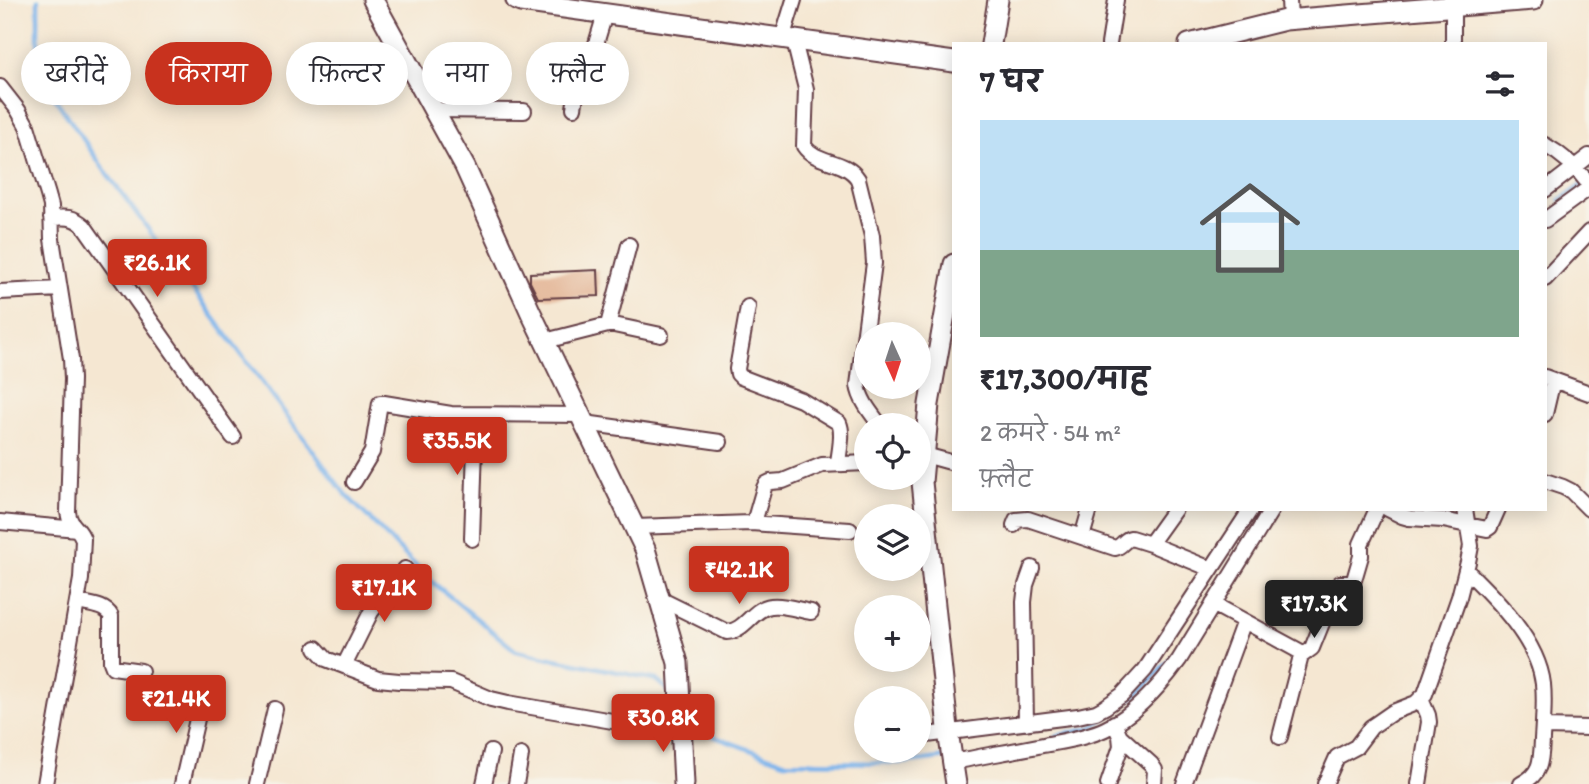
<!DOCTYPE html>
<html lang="hi">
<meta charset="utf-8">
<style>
:root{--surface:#fff;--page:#f2f2f3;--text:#2b2b33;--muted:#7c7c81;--line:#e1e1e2;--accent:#c8321e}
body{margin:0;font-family:Itim,"Playpen Sans Deva",sans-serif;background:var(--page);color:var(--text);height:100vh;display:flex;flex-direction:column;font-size:26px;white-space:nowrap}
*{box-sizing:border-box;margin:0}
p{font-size:23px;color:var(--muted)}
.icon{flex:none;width:38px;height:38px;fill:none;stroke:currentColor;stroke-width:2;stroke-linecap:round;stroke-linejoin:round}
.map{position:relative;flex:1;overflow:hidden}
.panel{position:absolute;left:952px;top:42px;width:595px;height:469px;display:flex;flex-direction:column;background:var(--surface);border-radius:0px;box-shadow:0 4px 18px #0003}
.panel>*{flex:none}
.hud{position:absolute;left:21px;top:42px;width:665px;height:63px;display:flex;gap:14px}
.needle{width:46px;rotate:177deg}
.fabs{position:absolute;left:854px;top:322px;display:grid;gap:14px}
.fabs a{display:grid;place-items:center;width:77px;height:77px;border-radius:50%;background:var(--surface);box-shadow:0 4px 18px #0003;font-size:35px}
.price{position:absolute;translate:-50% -60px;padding:0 16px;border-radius:7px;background:var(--accent);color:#fff;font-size:23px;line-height:46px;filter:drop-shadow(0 2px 4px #0008)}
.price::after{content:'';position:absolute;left:50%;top:42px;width:21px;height:16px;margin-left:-10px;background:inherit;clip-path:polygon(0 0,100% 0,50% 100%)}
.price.selected{background:#222;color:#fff}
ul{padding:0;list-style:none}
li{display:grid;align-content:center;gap:14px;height:371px;padding:0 28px}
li+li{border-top:2px solid var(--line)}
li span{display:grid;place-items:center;height:217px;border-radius:0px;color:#555}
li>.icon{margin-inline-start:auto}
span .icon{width:126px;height:126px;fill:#fffc;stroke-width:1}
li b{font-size:30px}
h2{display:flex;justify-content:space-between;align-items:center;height:84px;padding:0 28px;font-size:30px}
.chip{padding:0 24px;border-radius:32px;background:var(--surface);box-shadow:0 4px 18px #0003;font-size:24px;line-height:63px}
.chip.selected{background:var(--accent);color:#fff}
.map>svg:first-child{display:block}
</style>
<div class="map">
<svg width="1589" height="784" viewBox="0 0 1589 784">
<rect width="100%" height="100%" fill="#f7f3e8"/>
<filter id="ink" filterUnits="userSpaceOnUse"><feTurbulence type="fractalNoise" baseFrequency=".0143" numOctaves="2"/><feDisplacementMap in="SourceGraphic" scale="14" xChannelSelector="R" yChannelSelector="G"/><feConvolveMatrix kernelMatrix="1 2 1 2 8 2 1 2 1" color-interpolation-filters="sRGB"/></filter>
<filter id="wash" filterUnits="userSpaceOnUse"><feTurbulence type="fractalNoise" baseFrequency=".00686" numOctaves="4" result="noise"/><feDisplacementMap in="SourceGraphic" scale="28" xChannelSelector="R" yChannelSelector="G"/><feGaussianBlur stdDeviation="1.57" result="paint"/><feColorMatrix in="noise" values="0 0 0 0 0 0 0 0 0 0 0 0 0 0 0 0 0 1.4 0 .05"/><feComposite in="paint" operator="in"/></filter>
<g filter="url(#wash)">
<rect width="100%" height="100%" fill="#f5e7d2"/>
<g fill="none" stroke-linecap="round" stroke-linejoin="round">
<path stroke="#7cb4ec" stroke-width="4.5" d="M38,0V45L48,88L105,171L345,494L430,580L516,651L657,680L672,695
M1560,200L1584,183
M688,711L715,737L784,762L902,763L947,757
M1056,736L1091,728L1141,691L1179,648"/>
</g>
<g id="blocks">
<path fill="#e4b799" d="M598,270L599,296L538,298L530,282V273Z"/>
</g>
</g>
<g filter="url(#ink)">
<use href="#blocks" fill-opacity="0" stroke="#643d44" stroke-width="2"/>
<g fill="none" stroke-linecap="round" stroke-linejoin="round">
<g stroke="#643d44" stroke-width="18">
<path id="street" d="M1289,0L1290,20
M1453,6V44
M782,39L794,0
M794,41L806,89L804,146C816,164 845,159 858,179L872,236L874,263L858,385C860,400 871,413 880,425
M1109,44L1116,0
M0,87L18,110L27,126L48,195L51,206L52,239L71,359L72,379L68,512C70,527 79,527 83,539L81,579L45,784
M574,108L581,65L584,59L595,47L605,14
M433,110L524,111
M1545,145C1563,155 1577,168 1589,184
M1545,190L1589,156
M51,218C65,217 73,216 84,226L233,437
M1545,220L1589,188
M1545,279L1589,232
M0,292L60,289
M748,307L737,369L738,374L741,377L801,400L839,423C844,434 839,451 838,463
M608,325L629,245
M545,341L608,325H614L661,335
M1545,377L1589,393
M1545,414L1553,380
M585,423L720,442
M925,455L954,463
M1545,481L1563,487L1571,491L1589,509
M354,482L372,452L380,403H384L451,414L582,415
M1388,509L1402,516L1409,518L1443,520L1487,529L1490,527L1498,509
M0,522L77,529
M751,523L850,530
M1014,525L1016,520L1028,519L1115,548C1122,547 1124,539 1131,538L1150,544L1211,569
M635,527L751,523L755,519L764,488L766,484L770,482L783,481L822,465L866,463
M1082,537L1090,509
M472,539L476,415
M1150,544L1175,509
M1466,570C1496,599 1538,641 1543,684C1545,702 1543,721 1542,739C1541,759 1542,774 1521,784
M660,599L727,632C745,631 753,608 771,606C783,604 799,610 811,612
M78,602C89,605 105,605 111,616V662L113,667L141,671
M1213,604L1301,652V656L1280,737
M316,648L326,659L378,679L399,681L451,682L491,699L508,703L682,733
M1301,656L1312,648L1337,586L1340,583H1349L1354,580L1361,556V544L1377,509
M344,666L371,612L405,569
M1026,723L1024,602L1026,585L1032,568
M1543,727L1589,728
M919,736L1078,716L1096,712L1105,707L1122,695L1145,670L1251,509
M1120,736L1151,764L1155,770L1154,784
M953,762C983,756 1013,751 1043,745C1063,741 1086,738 1105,729C1134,715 1161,685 1179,660L1272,509
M182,784L203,693
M257,784L275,709
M484,784L491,752
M516,784L521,755
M1108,784L1121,746L1120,736L1114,723
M1184,784L1244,621
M1325,784L1337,757L1356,747L1371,727L1377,723L1393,712L1416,703L1425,694L1459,597L1468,562L1471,546L1465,509
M1419,784L1429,722L1428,715L1421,699"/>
</g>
<g stroke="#643d44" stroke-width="23">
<path id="secondary" d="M373,0L465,167L531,313L645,549L678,663L684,784
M516,0L521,2L954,62
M991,44L998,0
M1189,44L1285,20L1533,0
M954,264L929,404L922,482L949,738L956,784"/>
</g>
<use href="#street" stroke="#fff" stroke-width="14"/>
<use href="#secondary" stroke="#fff" stroke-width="19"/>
</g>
</g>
</svg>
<div class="fabs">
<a><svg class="needle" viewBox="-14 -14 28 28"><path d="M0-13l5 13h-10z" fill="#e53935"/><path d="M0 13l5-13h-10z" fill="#7c7c81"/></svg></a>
<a><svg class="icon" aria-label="locate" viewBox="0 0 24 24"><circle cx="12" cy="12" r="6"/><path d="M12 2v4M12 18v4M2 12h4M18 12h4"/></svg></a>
<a><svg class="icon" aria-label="layers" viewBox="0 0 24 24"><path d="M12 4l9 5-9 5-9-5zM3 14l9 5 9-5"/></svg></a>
<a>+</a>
<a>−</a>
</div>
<b class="price" style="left:157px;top:299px">₹26.1K</b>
<b class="price" style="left:457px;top:477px">₹35.5K</b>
<b class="price" style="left:739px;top:606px">₹42.1K</b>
<b class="price" style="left:384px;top:624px">₹17.1K</b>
<b class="price selected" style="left:1314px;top:640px">₹17.3K</b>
<b class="price" style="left:176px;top:735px">₹21.4K</b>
<b class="price" style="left:663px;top:754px">₹30.8K</b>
<div class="hud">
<a class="chip">खरीदें</a>
<a class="chip selected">किराया</a>
<a class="chip">फ़िल्टर</a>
<a class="chip">नया</a>
<a class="chip">फ़्लैट</a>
</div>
<section class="panel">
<h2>7 घर<svg class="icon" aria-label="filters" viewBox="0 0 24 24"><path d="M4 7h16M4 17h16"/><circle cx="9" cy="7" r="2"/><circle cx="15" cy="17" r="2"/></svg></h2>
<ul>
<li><span style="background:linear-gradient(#bfe0f5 60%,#7fa58c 0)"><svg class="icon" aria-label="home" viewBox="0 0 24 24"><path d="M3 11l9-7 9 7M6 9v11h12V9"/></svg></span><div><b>₹17,300/माह</b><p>2 कमरे · 54 m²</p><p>फ़्लैट</p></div></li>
</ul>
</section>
</div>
